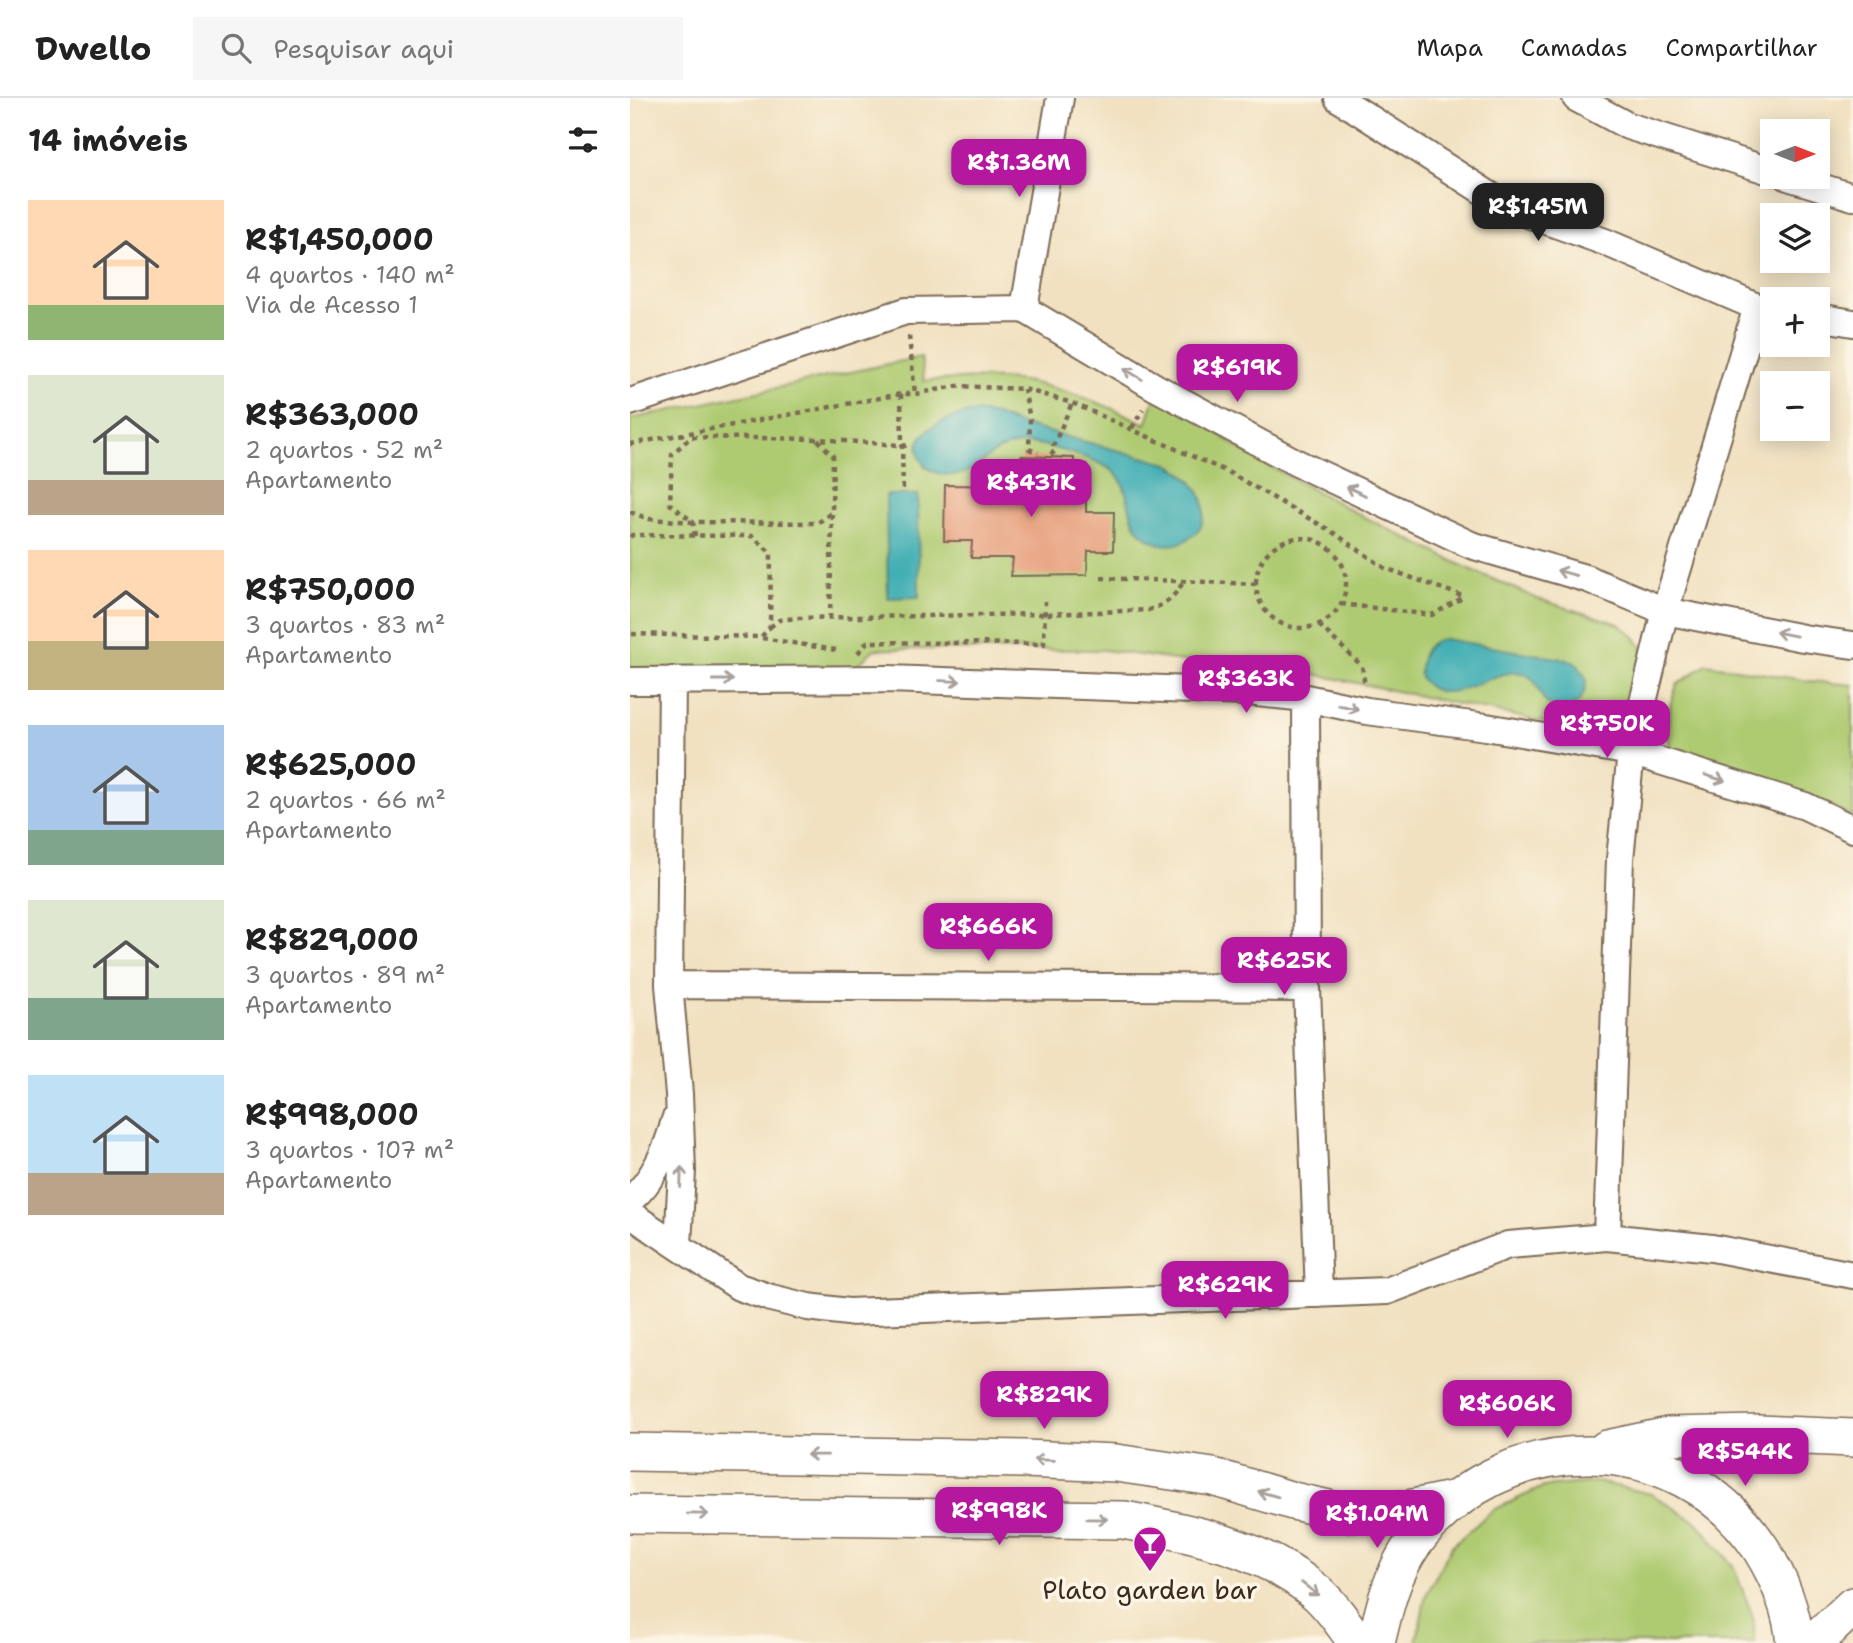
<!DOCTYPE html>
<html lang="pt">
<meta charset="utf-8">
<style>
:root{--surface:#fff;--page:#f6f6f6;--text:#222;--muted:#767676;--line:#e0e0e0;--accent:#b5179e}
body{margin:0;font-family:"Shantell Sans",sans-serif;background:var(--page);color:var(--text);height:100vh;display:flex;flex-direction:column;font-size:26px;white-space:nowrap}
*{box-sizing:border-box;margin:0}
p{font-size:23px;color:var(--muted)}
.icon{flex:none;width:38px;height:38px;fill:none;stroke:currentColor;stroke-width:2;stroke-linecap:round;stroke-linejoin:round}
.map{position:relative;flex:1;overflow:hidden}
.panel{display:flex;flex-direction:column;background:var(--surface);width:630px}
.panel>*{flex:none}
.needle{width:46px;rotate:90deg}
.fabs{position:absolute;left:1130px;top:21px;display:grid;gap:14px}
.fabs a{display:grid;place-items:center;width:70px;height:70px;border-radius:0px;background:var(--surface);box-shadow:0 4px 18px #0003;font-size:35px}
.price{position:absolute;translate:-50% -60px;padding:0 16px;border-radius:14px;background:var(--accent);color:#fff;font-size:23px;line-height:46px;filter:drop-shadow(0 2px 4px #0008)}
.price::after{content:'';position:absolute;left:50%;top:42px;width:21px;height:16px;margin-left:-10px;background:inherit;clip-path:polygon(0 0,100% 0,50% 100%)}
.price.current{background:#222;color:#fff}
ul{padding:0;list-style:none}
li{display:flex;align-items:center;gap:21px;height:175px;padding:0 28px}
li span{display:grid;place-items:center;flex:none;width:196px;height:140px;border-radius:0px;color:#555}
li>.icon{margin-inline-start:auto}
span .icon{width:84px;height:84px;fill:#fffc;stroke-width:1}
li b{font-size:30px}
h2{display:flex;justify-content:space-between;align-items:center;height:84px;padding:0 28px;font-size:30px}
header{display:flex;align-items:center;gap:42px;box-sizing:border-box;height:98px;padding:0 35px;background:var(--surface);border-bottom:2px solid var(--line)}
header strong{font-size:33px}
nav{display:flex;gap:38px;margin-inline-start:auto;font-size:24px}
.search{width:490px;height:63px;background:var(--page);display:flex;align-items:center;gap:18px;box-sizing:border-box;padding:0 24px;border-radius:0px;color:var(--muted);font-size:26px}
main{display:flex;flex:1;min-height:0}
.map>svg:first-child{display:block}
</style>
<header>
<strong>Dwello</strong>
<div class="search"><svg class="icon" aria-label="search" viewBox="0 0 24 24"><circle cx="10" cy="10" r="6"/><path d="M15 15l6 6"/></svg>Pesquisar aqui</div>
<nav><a>Mapa</a><a>Camadas</a><a>Compartilhar</a></nav>
</header>
<main>
<section class="panel">
<h2>14 imóveis<svg class="icon" aria-label="filters" viewBox="0 0 24 24"><path d="M4 7h16M4 17h16"/><circle cx="9" cy="7" r="2"/><circle cx="15" cy="17" r="2"/></svg></h2>
<ul>
<li><span style="background:linear-gradient(#ffd9b3 75%,#8fb573 0)"><svg class="icon" aria-label="home" viewBox="0 0 24 24"><path d="M3 11l9-7 9 7M6 9v11h12V9"/></svg></span><div><b>R$1,450,000</b><p>4 quartos · 140 m²</p><p>Via de Acesso 1</p></div></li>
<li><span style="background:linear-gradient(#dfe7d0 75%,#b9a48a 0)"><svg class="icon" aria-label="home" viewBox="0 0 24 24"><path d="M3 11l9-7 9 7M6 9v11h12V9"/></svg></span><div><b>R$363,000</b><p>2 quartos · 52 m²</p><p>Apartamento</p></div></li>
<li><span style="background:linear-gradient(#ffd9b3 65%,#c2b280 0)"><svg class="icon" aria-label="home" viewBox="0 0 24 24"><path d="M3 11l9-7 9 7M6 9v11h12V9"/></svg></span><div><b>R$750,000</b><p>3 quartos · 83 m²</p><p>Apartamento</p></div></li>
<li><span style="background:linear-gradient(#a9c7e8 75%,#7fa58c 0)"><svg class="icon" aria-label="home" viewBox="0 0 24 24"><path d="M3 11l9-7 9 7M6 9v11h12V9"/></svg></span><div><b>R$625,000</b><p>2 quartos · 66 m²</p><p>Apartamento</p></div></li>
<li><span style="background:linear-gradient(#dfe7d0 70%,#7fa58c 0)"><svg class="icon" aria-label="home" viewBox="0 0 24 24"><path d="M3 11l9-7 9 7M6 9v11h12V9"/></svg></span><div><b>R$829,000</b><p>3 quartos · 89 m²</p><p>Apartamento</p></div></li>
<li><span style="background:linear-gradient(#bfe0f5 70%,#b9a48a 0)"><svg class="icon" aria-label="home" viewBox="0 0 24 24"><path d="M3 11l9-7 9 7M6 9v11h12V9"/></svg></span><div><b>R$998,000</b><p>3 quartos · 107 m²</p><p>Apartamento</p></div></li>
</ul>
</section>
<div class="map">
<svg width="1223" height="1545" viewBox="0 0 1223 1545">
<rect width="100%" height="100%" fill="#fcf5e5"/>
<filter id="ink" filterUnits="userSpaceOnUse"><feTurbulence type="fractalNoise" baseFrequency=".0143" numOctaves="2"/><feDisplacementMap in="SourceGraphic" scale="14" xChannelSelector="R" yChannelSelector="G"/><feConvolveMatrix kernelMatrix="1 2 1 2 8 2 1 2 1" color-interpolation-filters="sRGB"/></filter>
<filter id="wash" filterUnits="userSpaceOnUse"><feTurbulence type="fractalNoise" baseFrequency=".00686" numOctaves="4" result="noise"/><feDisplacementMap in="SourceGraphic" scale="28" xChannelSelector="R" yChannelSelector="G"/><feGaussianBlur stdDeviation="1.57" result="paint"/><feColorMatrix in="noise" values="0 0 0 0 0 0 0 0 0 0 0 0 0 0 0 0 0 1.4 0 .05"/><feComposite in="paint" operator="in"/></filter>
<g filter="url(#wash)">
<rect width="100%" height="100%" fill="#f1e1c1"/>
<path fill="#afcb72" stroke="#757a48" stroke-width="2" d="M291,259L294,283C325,281 368,278 398,284C439,292 479,308 516,326L528,291L615,355L730,417L835,469L908,501L989,526L1005,539L1018,559L1003,612L978,631L934,628L674,574L567,565L474,552L244,551L226,569L0,571V321Z
M1076,566L1179,583L1223,587V719L1176,698L1042,653L1036,635L1041,604L1047,587Z
M968,1384L1021,1396L1068,1425L1103,1468L1123,1519L1125,1545H786L796,1497L822,1448L863,1412L913,1389Z"/>
<path fill="#3cadb3" stroke="#3c6c68" stroke-width="2" d="M345,314L366,317L385,325L538,366C559,377 581,398 572,425C570,433 561,440 554,443C545,448 532,448 523,443C492,428 505,396 486,376C473,362 431,352 412,347C398,344 383,346 370,352C346,363 340,384 308,375C301,373 295,370 292,363C274,333 324,317 345,314Z
M256,397H288L289,499L258,500Z
M814,541L939,562L947,566L956,580C957,602 940,620 918,606C906,598 910,570 879,575C850,579 813,613 790,579C789,560 794,544 814,541Z"/>
<g id="blocks">
<path fill="#e59875" d="M391,358L444,360V366H456V414H484L483,453H458L457,477L381,478L383,460H341L342,443H314L315,387L385,388V364H391Z"/>
</g>
</g>
<g filter="url(#ink)">
<use href="#blocks" fill-opacity="0" stroke="#7b6a57" stroke-width="2"/>
<g fill="none" stroke-linecap="round" stroke-linejoin="round">
<g stroke="#7b6a57" stroke-width="30">
<path id="street" d="M708,0L878,109L975,144L1127,209L1143,211
M946,0L998,28L1143,74
M1158,79L1223,99
M394,211L430,0
M1188,219L1223,225
M0,304L276,213L394,211L525,289L667,365L841,447L958,481L1035,513L1173,540L1223,547
M42,582L39,887L49,996L52,1073L48,1147
M0,583L258,581L617,594L676,600L737,613L856,629L1001,654L1175,708L1223,731
M676,600L677,890L689,1196
M39,887L677,890
M0,1102C23,1084 38,1049 45,1022
M0,1116L109,1189L141,1200L178,1209L218,1214L757,1193L878,1147L977,1139L1082,1150L1223,1177
M977,1139L990,761L1001,654L1035,513L1127,209"/>
</g>
<g stroke="#7b6a57" stroke-width="40">
<path id="secondary" d="M977,1351L1038,1338L1129,1336L1223,1340
M0,1354L395,1361L486,1365L583,1379L663,1403L717,1415L778,1411L826,1401
M0,1416L494,1422C561,1435 632,1449 686,1494C702,1508 715,1527 727,1545
M746,1545C754,1511 762,1475 783,1446C871,1327 1048,1326 1131,1451C1149,1480 1162,1511 1165,1545
M1188,1545L1191,1538L1223,1508"/>
</g>
<path stroke="#7b6a57" stroke-width="4.5" stroke-dasharray="5 5" stroke-linecap="butt" d="M279,238L285,296
M394,291L400,321L399,351L408,355
M271,296L273,396
M502,330L513,311
M188,342L203,358L200,521
M0,346L271,296H285L327,288L394,291L442,305L600,375L701,433L755,470L835,499
M424,357L421,353L442,305
M0,414L19,421L63,424L188,425L202,414
M65,438L63,424L40,406L42,356L61,339L188,341L281,348
M0,439L2,437L122,438L141,455L140,529L131,539L0,536
M626 485a45 45 0 1 1 90 0a45 45 0 1 1-90 0Z
M471,480L626,486
M711,506L802,517L834,499
M689,527L732,568L735,588
M140,529L149,522L166,520L415,516L518,512C536,507 544,499 554,483
M132,540L206,552
M228,555L237,544L414,546L415,503"/>
<use href="#street" stroke="#fff" stroke-width="26"/>
<use href="#secondary" stroke="#fff" stroke-width="37"/>
</g>
<defs><path id="oneway-shaft" d="M-6 0H5M1.5-3L5.5 0L1.5 3" fill="none" stroke-width="1.6" stroke-linecap="round" stroke-linejoin="round" transform="scale(1.75)"/></defs>
<g stroke="#a79f9a">
<use href="#oneway-shaft" transform="translate(503 276) rotate(-149)"/>
<use href="#oneway-shaft" transform="translate(726 393) rotate(-155)"/>
<use href="#oneway-shaft" transform="translate(937 475) rotate(-164)"/>
<use href="#oneway-shaft" transform="translate(1156 536) rotate(-169)"/>
<use href="#oneway-shaft" transform="translate(93 582)"/>
<use href="#oneway-shaft" transform="translate(320 583) rotate(2)"/>
<use href="#oneway-shaft" transform="translate(718 609) rotate(12)"/>
<use href="#oneway-shaft" transform="translate(1085 680) rotate(17)"/>
<use href="#oneway-shaft" transform="translate(51 1079) rotate(-88)"/>
<use href="#oneway-shaft" transform="translate(187 1357) rotate(-179)"/>
<use href="#oneway-shaft" transform="translate(414 1362) rotate(-178)"/>
<use href="#oneway-shaft" transform="translate(638 1396) rotate(-164)"/>
<use href="#oneway-shaft" transform="translate(68 1416) rotate(1)"/>
<use href="#oneway-shaft" transform="translate(467 1421) rotate(1)"/>
<use href="#oneway-shaft" transform="translate(680 1491) rotate(37)"/>
</g>
</g>
<defs>
<g id="bar-pin" transform="scale(1.75)"><path d="M0 17L-7.5 6A9.5 9.5 0 1 1 7.5 6Z" fill="#b5179e" stroke="#fcf5e5"/><path d="M-6-5H6L.8 .8V4.5H3.5V6h-7V4.5H-.8V.8Z" fill="#fff"/></g>
</defs>
<g fill-rule="evenodd">
<use href="#bar-pin" x="520" y="1445"/>
</g>
<g text-anchor="middle" dominant-baseline="central" stroke-width="7" stroke-linejoin="round" paint-order="stroke">
<g font-size="26" fill="#3b2a1e" stroke="#fcf5e5">
<text x="520" y="1491">Plato garden bar</text>
</g>
</g>
</svg>
<div class="fabs">
<a><svg class="needle" viewBox="-14 -14 28 28"><path d="M0-13l5 13h-10z" fill="#e53935"/><path d="M0 13l5-13h-10z" fill="#767676"/></svg></a>
<a><svg class="icon" aria-label="layers" viewBox="0 0 24 24"><path d="M12 4l9 5-9 5-9-5zM3 14l9 5 9-5"/></svg></a>
<a>+</a>
<a>−</a>
</div>
<b class="price" style="left:389px;top:101px">R$1.36M</b>
<b class="price current" style="left:908px;top:145px">R$1.45M</b>
<b class="price" style="left:607px;top:306px">R$619K</b>
<b class="price" style="left:401px;top:421px">R$431K</b>
<b class="price" style="left:616px;top:617px">R$363K</b>
<b class="price" style="left:977px;top:662px">R$750K</b>
<b class="price" style="left:358px;top:865px">R$666K</b>
<b class="price" style="left:654px;top:899px">R$625K</b>
<b class="price" style="left:595px;top:1223px">R$629K</b>
<b class="price" style="left:414px;top:1333px">R$829K</b>
<b class="price" style="left:877px;top:1342px">R$606K</b>
<b class="price" style="left:1115px;top:1390px">R$544K</b>
<b class="price" style="left:369px;top:1449px">R$998K</b>
<b class="price" style="left:747px;top:1452px">R$1.04M</b>
</div>
</main>
